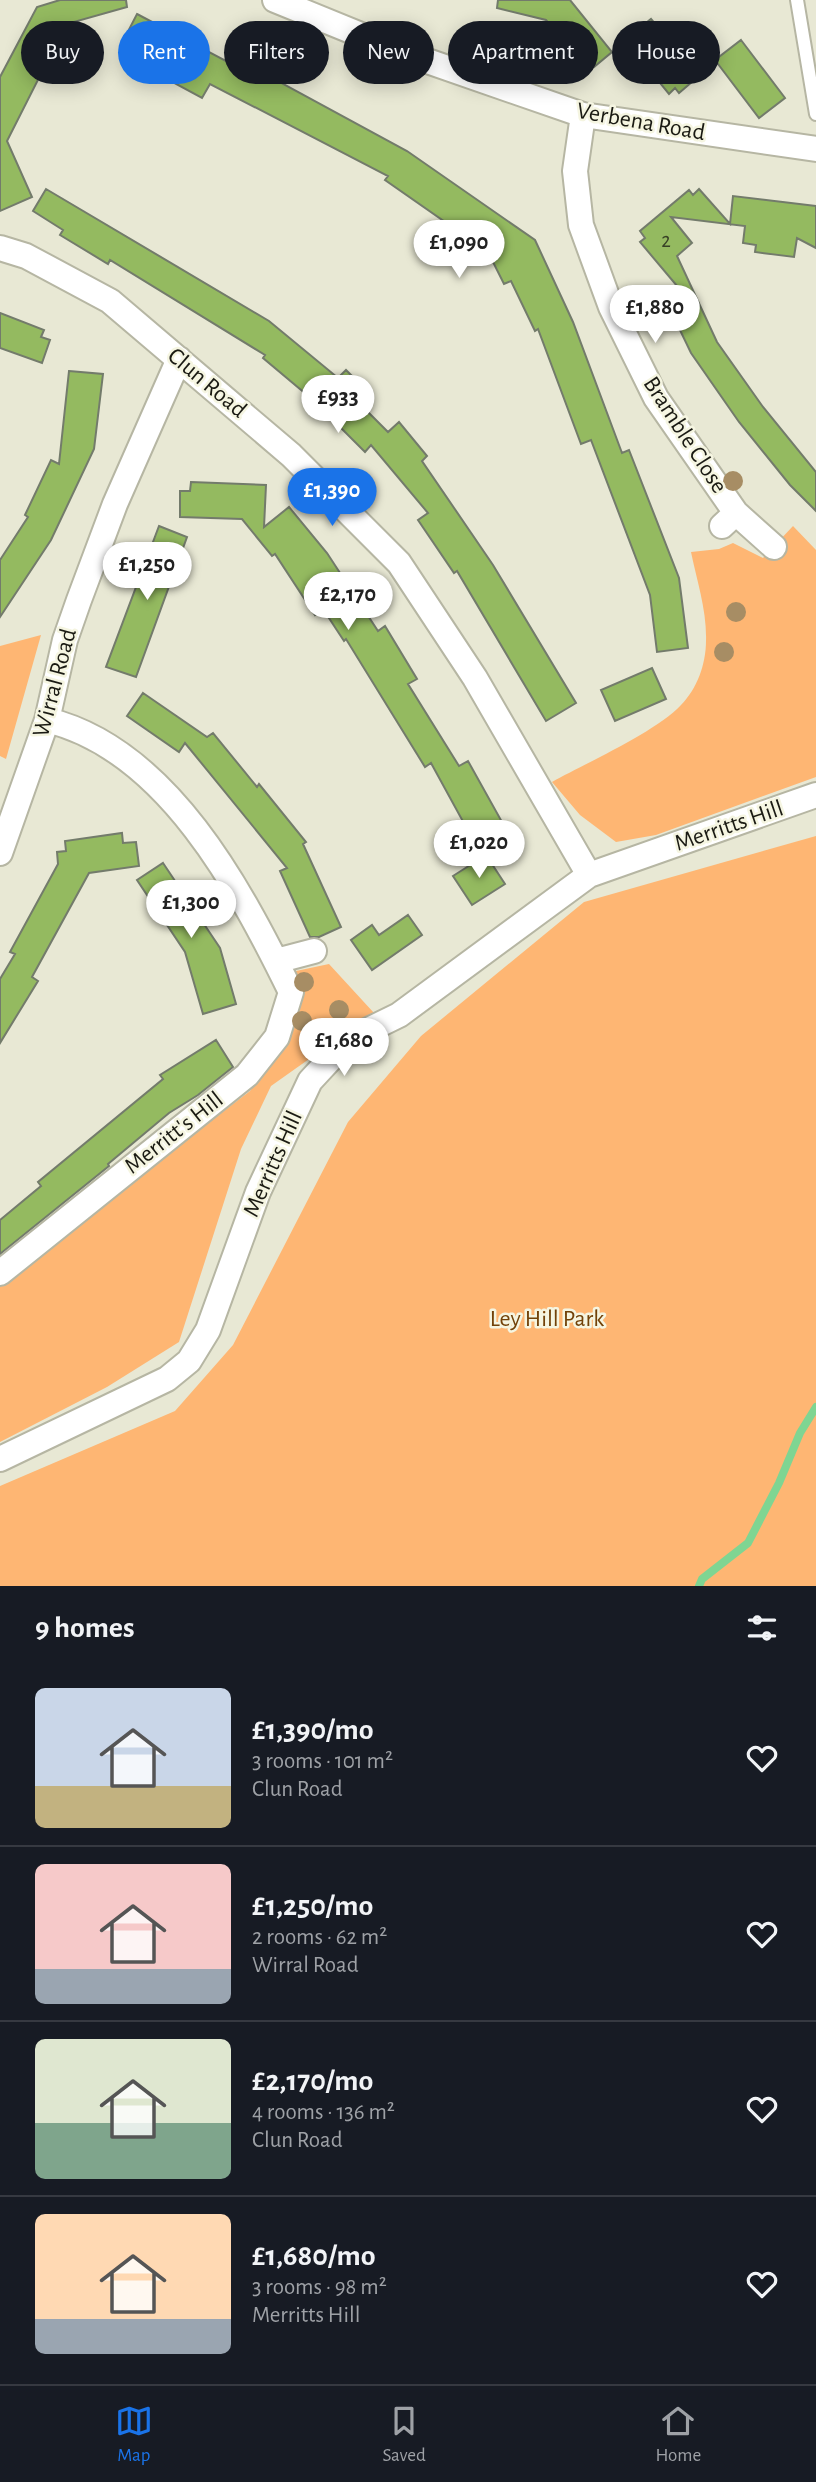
<!DOCTYPE html>
<meta charset="utf-8">
<style>
:root{--surface:#171b24;--page:#242831;--text:#f1f3f6;--muted:#9ea1a6;--line:#363941;--accent:#1a73e8}
body{margin:0;font-family:"Alegreya Sans",sans-serif;background:var(--page);color:var(--text);height:100vh;display:flex;flex-direction:column;font-size:26px;white-space:nowrap}
*{box-sizing:border-box;margin:0}
p{font-size:23px;color:var(--muted)}
.icon{flex:none;width:38px;height:38px;fill:none;stroke:currentColor;stroke-width:2;stroke-linecap:round;stroke-linejoin:round}
.map{position:relative;height:1586px;overflow:hidden}
.details{display:flex;flex-direction:column;background:var(--surface);flex:1}
.details>*{flex:none}
.guide{position:absolute;left:21px;top:21px;width:775px;height:63px;display:flex;gap:14px}
.price{position:absolute;translate:-50% -60px;padding:0 16px;border-radius:24px;background:#fff;color:#222;font-size:23px;line-height:46px;filter:drop-shadow(0 2px 4px #0008)}
.price::after{content:'';position:absolute;left:50%;top:42px;width:21px;height:16px;margin-left:-10px;background:inherit;clip-path:polygon(0 0,100% 0,50% 100%)}
.price.on{background:var(--accent);color:#fff}
ul{padding:0;list-style:none}
li{display:flex;align-items:center;gap:21px;height:175px;padding:0 35px}
li+li{border-top:2px solid var(--line)}
li span{display:grid;place-items:center;flex:none;width:196px;height:140px;border-radius:10px;color:#555}
li>.icon{margin-inline-start:auto}
span .icon{width:84px;height:84px;fill:#fffc;stroke-width:1}
li b{font-size:30px}
h2{display:flex;justify-content:space-between;align-items:center;height:84px;padding:0 35px;font-size:30px}
.chip{padding:0 24px;border-radius:32px;background:var(--surface);box-shadow:0 4px 18px #0003;font-size:24px;line-height:63px}
.chip.on{background:var(--accent);color:#fff}
.menu{display:flex;justify-content:space-around;align-items:center;height:98px;border-top:2px solid var(--line);background:var(--surface);font-size:19px;color:var(--muted)}
.menu a{display:grid;justify-items:center;gap:4px}
.menu .on{color:var(--accent)}
.map>svg:first-child{display:block}
</style>
<div class="map">
<svg width="816" height="1586" viewBox="0 0 816 1586">
<rect width="100%" height="100%" fill="#e8e8d4"/>
<path fill="#feb673" d="M793,526L816,550V777L656,835L616,842L580,815L552,782C586,763 656,732 681,705C697,689 706,664 706,641C707,611 697,581 691,552L719,549L733,543L763,558Z
M41,635L6,759L0,756V646Z
M816,836V1586H0V1486L175,1411L233,1345L348,1122L421,1036L584,902Z
M329,964L374,1013L271,1086L241,1149L179,1342L107,1387L0,1442V1282L250,1091L288,1030L296,971Z"/>
<g fill="none" stroke-linecap="round" stroke-linejoin="round">
<path stroke="#7fd592" stroke-width="8" d="M699,1586L702,1579L748,1543L779,1483L800,1433L816,1407"/>
</g>
<path fill="#94ba60" stroke="#737b6b" stroke-width="2" d="M60,0H126L127,7L70,23L51,54L7,141L32,197L0,211V77L37,7Z
M498,0H570L612,52L594,67L589,60L582,66L546,20L497,8Z
M137,14L264,81L267,75L407,151L535,240L573,322L622,453L629,450L679,578L688,648L657,652L650,595L591,440L581,444L538,329L535,331L511,281L504,284L488,252L385,180L388,176L210,84L202,98L141,65L145,55L122,43Z
M651,19L699,76L679,93L675,88L669,94L625,40Z
M741,40L785,98L759,118L715,60Z
M46,189L269,321L338,378L346,370L368,392L358,402L388,432L399,422L427,456L422,461L493,565L576,703L546,721L457,571L454,573L418,520L428,513L371,445L365,452L313,400L263,358L265,355L110,260L108,264L60,235L63,230L33,211Z
M699,189L730,224L733,196L816,206V248L797,238L794,257L755,252L756,245L743,243L745,226L671,217L692,243L677,256L717,342L763,407L816,472V511L790,485L739,422L691,353L666,301L683,293L640,242L645,238L640,231L689,190L693,195Z
M0,313L44,330L41,337L50,340L42,363L0,348Z
M69,371L103,374L94,449L51,540L0,617V560L28,517L25,515L51,460L59,464Z
M191,482L266,485L264,527L289,507L327,553L378,631L385,626L417,679L408,684L459,766L468,761L502,822L472,838L431,763L425,767L346,639L344,641L323,609L315,615L275,554L272,556L242,519L180,517V491H190Z
M159,526L187,537L136,677L106,667Z
M652,668L666,699L615,721L601,690Z
M143,693L207,737L213,733L257,787L259,784L306,842L303,844L341,927L319,937H310L280,871L287,868L185,743L179,752L127,716Z
M122,833L123,843L136,842L139,866L89,873L32,977L38,981L0,1043V979L15,954L10,952L58,864L57,852L66,851L65,841Z
M486,855L505,884L472,905L453,876Z
M163,863L220,948L236,1004L203,1014L185,952L137,880Z
M408,915L422,935L372,970L351,940L372,925L379,935Z
M216,1040L233,1067L198,1095L169,1113L108,1164L109,1166L0,1254V1220L41,1186L38,1182L163,1079L160,1075Z"/>
<g fill="none" stroke-linecap="round" stroke-linejoin="round">
<g stroke="#b6b6a3" stroke-width="16">
<path id="lane" d="M797,0L816,114"/>
</g>
<g stroke="#b6b6a3" stroke-width="28">
<path id="street" d="M275,0L410,55L583,115L816,149
M583,115L575,171L581,225L611,307L656,398L736,513L722,526
M0,248L26,256L110,301L291,455L399,563L475,678L589,875
M736,513L774,547
M0,853L47,720L65,640L79,600L115,504L179,359
M276,961L314,951
M0,1273L247,1075L277,1037L291,992C241,890 167,749 47,720
M0,1459L167,1379L189,1361L208,1330L258,1192L310,1081L348,1040L399,1015L589,875L816,795"/>
</g>
<use href="#lane" stroke="#fff" stroke-width="12"/>
<use href="#street" stroke="#fff" stroke-width="24"/>
</g>
<g fill="#a78d64">
<circle cx="733" cy="481" r="10"/>
<circle cx="736" cy="612" r="10"/>
<circle cx="724" cy="652" r="10"/>
<circle cx="304" cy="982" r="10"/>
<circle cx="339" cy="1010" r="10"/>
<circle cx="302" cy="1021" r="10"/>
</g>
<g text-anchor="middle" dominant-baseline="central" stroke-width="5" stroke-linejoin="round" paint-order="stroke">
<g font-size="21" fill="#384226">
<text x="666" y="240">2</text>
</g>
<g font-size="24" fill="#1a1a13" stroke="#f5f5e1">
<text transform="translate(641 122) rotate(10)">Verbena Road</text>
<text transform="translate(207 383) rotate(40)">Clun Road</text>
<text transform="translate(685 435) rotate(57)">Bramble Close</text>
<text transform="translate(55 683) rotate(-75)">Wirral Road</text>
<text transform="translate(729 826) rotate(-19)">Merritts Hill</text>
<text transform="translate(174 1133) rotate(-38)">Merritt's Hill</text>
<text transform="translate(273 1164) rotate(-66)">Merritts Hill</text>
</g>
<g font-size="24" fill="#724208" stroke="#f5f5e1">
<text x="547" y="1319">Ley Hill Park</text>
</g>
</g>
</svg>
<b class="price" style="left:459px;top:280px">£1,090</b>
<b class="price" style="left:655px;top:345px">£1,880</b>
<b class="price" style="left:338px;top:435px">£933</b>
<b class="price on" style="left:332px;top:528px">£1,390</b>
<b class="price" style="left:147px;top:602px">£1,250</b>
<b class="price" style="left:348px;top:632px">£2,170</b>
<b class="price" style="left:479px;top:880px">£1,020</b>
<b class="price" style="left:191px;top:940px">£1,300</b>
<b class="price" style="left:344px;top:1078px">£1,680</b>
<div class="guide">
<a class="chip">Buy</a>
<a class="chip on">Rent</a>
<a class="chip">Filters</a>
<a class="chip">New</a>
<a class="chip">Apartment</a>
<a class="chip">House</a>
</div>
</div>
<section class="details">
<h2>9 homes<svg class="icon" aria-label="filters" viewBox="0 0 24 24"><path d="M4 7h16M4 17h16"/><circle cx="9" cy="7" r="2"/><circle cx="15" cy="17" r="2"/></svg></h2>
<ul>
<li><span style="background:linear-gradient(#c9d6e8 70%,#c2b280 0)"><svg class="icon" aria-label="home" viewBox="0 0 24 24"><path d="M3 11l9-7 9 7M6 9v11h12V9"/></svg></span><div><b>£1,390/mo</b><p>3 rooms · 101 m²</p><p>Clun Road</p></div><svg class="icon" aria-label="heart" viewBox="0 0 24 24"><path d="M12 20l-8-8c-3-5 5-10 8-4 3-6 11-1 8 4z"/></svg></li>
<li><span style="background:linear-gradient(#f6c9c9 75%,#9aa5b1 0)"><svg class="icon" aria-label="home" viewBox="0 0 24 24"><path d="M3 11l9-7 9 7M6 9v11h12V9"/></svg></span><div><b>£1,250/mo</b><p>2 rooms · 62 m²</p><p>Wirral Road</p></div><svg class="icon" aria-label="heart" viewBox="0 0 24 24"><path d="M12 20l-8-8c-3-5 5-10 8-4 3-6 11-1 8 4z"/></svg></li>
<li><span style="background:linear-gradient(#dfe7d0 60%,#7fa58c 0)"><svg class="icon" aria-label="home" viewBox="0 0 24 24"><path d="M3 11l9-7 9 7M6 9v11h12V9"/></svg></span><div><b>£2,170/mo</b><p>4 rooms · 136 m²</p><p>Clun Road</p></div><svg class="icon" aria-label="heart" viewBox="0 0 24 24"><path d="M12 20l-8-8c-3-5 5-10 8-4 3-6 11-1 8 4z"/></svg></li>
<li><span style="background:linear-gradient(#ffd9b3 75%,#9aa5b1 0)"><svg class="icon" aria-label="home" viewBox="0 0 24 24"><path d="M3 11l9-7 9 7M6 9v11h12V9"/></svg></span><div><b>£1,680/mo</b><p>3 rooms · 98 m²</p><p>Merritts Hill</p></div><svg class="icon" aria-label="heart" viewBox="0 0 24 24"><path d="M12 20l-8-8c-3-5 5-10 8-4 3-6 11-1 8 4z"/></svg></li>
</ul>
</section>
<nav class="menu">
<a class="on"><svg class="icon" aria-label="map" viewBox="0 0 24 24"><path d="M3 6l6-2 6 2 6-2v14l-6 2-6-2-6 2zM9 4v14M15 6v14"/></svg>Map</a>
<a><svg class="icon" aria-label="saved" viewBox="0 0 24 24"><path d="M7 4h10v16l-5-4-5 4z"/></svg>Saved</a>
<a><svg class="icon" aria-label="home" viewBox="0 0 24 24"><path d="M3 11l9-7 9 7M6 9v11h12V9"/></svg>Home</a>
</nav>
